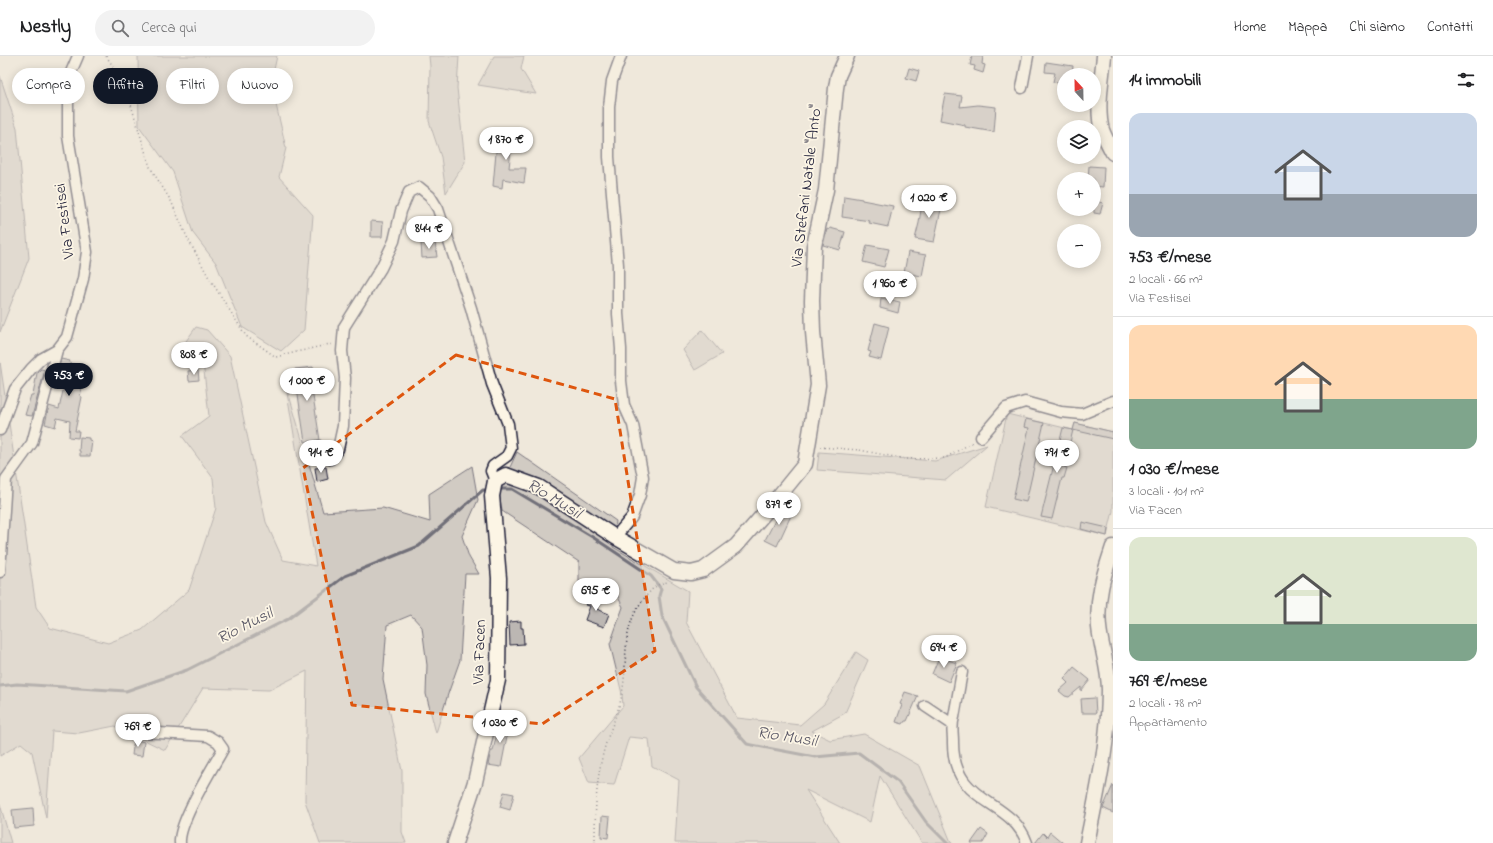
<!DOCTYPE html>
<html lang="it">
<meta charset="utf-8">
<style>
:root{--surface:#fff;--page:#f2f2f2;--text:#202124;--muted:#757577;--line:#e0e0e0;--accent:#111827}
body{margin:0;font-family:"Indie Flower",sans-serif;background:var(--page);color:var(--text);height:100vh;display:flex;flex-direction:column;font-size:15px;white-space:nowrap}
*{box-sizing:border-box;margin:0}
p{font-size:13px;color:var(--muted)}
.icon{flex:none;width:22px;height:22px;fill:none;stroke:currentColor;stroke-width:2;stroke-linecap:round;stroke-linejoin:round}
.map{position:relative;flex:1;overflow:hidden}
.drawer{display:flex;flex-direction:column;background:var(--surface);width:380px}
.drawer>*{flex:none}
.banner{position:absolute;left:12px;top:12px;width:380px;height:36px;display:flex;gap:8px}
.needle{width:26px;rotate:338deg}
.buttons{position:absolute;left:1057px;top:12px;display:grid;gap:8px}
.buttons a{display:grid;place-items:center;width:44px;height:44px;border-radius:50%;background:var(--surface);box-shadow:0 2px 10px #0003;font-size:20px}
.price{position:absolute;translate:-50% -34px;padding:0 9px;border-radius:14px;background:#fff;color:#222;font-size:13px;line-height:26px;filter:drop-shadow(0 1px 2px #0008)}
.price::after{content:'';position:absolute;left:50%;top:24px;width:12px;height:9px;margin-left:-6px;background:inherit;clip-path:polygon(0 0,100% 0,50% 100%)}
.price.active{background:var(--accent);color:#fff}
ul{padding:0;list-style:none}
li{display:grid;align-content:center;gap:8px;height:212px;padding:0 16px}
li+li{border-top:1px solid var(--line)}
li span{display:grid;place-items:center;height:124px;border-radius:12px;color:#555}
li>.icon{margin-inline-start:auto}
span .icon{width:72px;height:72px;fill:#fffc;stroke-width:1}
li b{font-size:17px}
h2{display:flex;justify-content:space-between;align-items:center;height:48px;padding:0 16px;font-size:17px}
.tag{padding:0 14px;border-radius:18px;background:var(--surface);box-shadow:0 2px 10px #0003;font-size:14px;line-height:36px}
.tag.active{background:var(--accent);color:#fff}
header{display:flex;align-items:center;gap:24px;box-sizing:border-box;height:56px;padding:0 20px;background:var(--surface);border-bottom:1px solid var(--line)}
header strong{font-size:19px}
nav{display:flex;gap:22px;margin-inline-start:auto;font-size:14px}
.search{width:280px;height:36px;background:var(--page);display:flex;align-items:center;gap:10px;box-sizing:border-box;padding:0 14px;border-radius:22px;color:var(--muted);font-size:15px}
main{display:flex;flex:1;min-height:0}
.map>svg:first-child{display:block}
</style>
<header>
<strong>Nestly</strong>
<div class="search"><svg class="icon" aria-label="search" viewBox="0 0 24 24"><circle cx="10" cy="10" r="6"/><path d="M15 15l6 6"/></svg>Cerca qui</div>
<nav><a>Home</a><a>Mappa</a><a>Chi siamo</a><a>Contatti</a></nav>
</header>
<main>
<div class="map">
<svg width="1113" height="787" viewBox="0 0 1113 787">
<rect width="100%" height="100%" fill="#efe8db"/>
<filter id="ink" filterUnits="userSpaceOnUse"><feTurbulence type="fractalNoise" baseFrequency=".025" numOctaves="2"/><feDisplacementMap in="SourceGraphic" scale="8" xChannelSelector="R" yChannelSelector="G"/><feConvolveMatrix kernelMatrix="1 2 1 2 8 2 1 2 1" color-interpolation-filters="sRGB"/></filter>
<g filter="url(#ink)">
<path fill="#d1cbc3" stroke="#7a767f" d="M138,0H277L271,27L286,92L279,121L313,159L304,274L281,295L242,271L216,207L193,177L173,116L139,70Z
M429,0H459L457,32L465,106L446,137L441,101L429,65L430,10Z
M494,0H524L521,13L536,38L478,29Z
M0,20L17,72L29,202L0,276Z
M196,271L207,274L230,300L266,466L283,504L316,510L285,325L323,456L383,452L430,466L429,438L472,410L478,444L462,480L469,501L479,518H465L460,604L448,638L436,677L426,638L427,609L422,571L411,559L387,569L383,623L402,715V776L406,787H320L305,745L307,615L269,634L203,632L165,694L115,670L79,677L52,675L46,762L32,696L21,687L0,700V306L36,551L50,572L108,587L142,574L189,534L216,452L213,422L182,380L209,360L203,306L174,302Z
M702,274L722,298L695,314L683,294Z
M1007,358L1073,374L1075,367L1113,376V455L1107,480L986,451Z
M987,389L946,424L817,414L819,396L935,405Z
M517,396L616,465L613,491L688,535L686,566L737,662L800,669L824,648L856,596L868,604L845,657L812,675L830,684L864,678L920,710L951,786L953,787H922L880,720L870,766L806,734L840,787H675L679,724L652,710L649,683L629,681L614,729L589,727L579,702L623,650L622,638L610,588L623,551L616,537H579V506L502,455L499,435Z
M0,748L11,787H0Z"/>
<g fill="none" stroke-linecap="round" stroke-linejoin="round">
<path stroke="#716f79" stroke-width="3" d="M497,433H512L594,482L651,520L661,533L659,540L662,560L696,631L747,688L815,701L859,697L898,726L926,766L947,787
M0,630L17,628L126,635L187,614L288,563L345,520L419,490L483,434H489"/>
</g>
<path fill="#bcb7b3" stroke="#22223b" d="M972,0H983L982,8L985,9L983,17L974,14L975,10L970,9Z
M1046,6L1073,10L1072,19H1064V28L1053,26L1055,17L1045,16Z
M909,12L919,15L916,25L906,22Z
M945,38L962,40L960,51L978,49L996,51L994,76L965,71V69L940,64Z
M498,74L513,75L509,112H526L524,127L503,123L502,132L493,130Z
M1089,110L1104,111L1103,131L1094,130V123H1088Z
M844,140L862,143V144L893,150L888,171L869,167L870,165L842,161Z
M923,141L943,144L934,186L915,183L919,167Z
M1094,145L1103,147L1100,158L1094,157Z
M371,165L383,166L382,181H371Z
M830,172L845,176L840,194L823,189L827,173L829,174Z
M435,186L437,201L422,202L421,187Z
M867,189L889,193L884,211L863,206Z
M908,196L926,199L922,220L904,217Z
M881,242L900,246L898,257L880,252Z
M875,267L889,271L881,304L869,301L871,296L868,295Z
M61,303L70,305L69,307L87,311L80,340L82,341L75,375H79L78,382L69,381L70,365L57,362L55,371L45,368L49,350L59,353L67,317L58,315Z
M313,311L317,332L312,334L320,384L305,386L298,339L295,334V327L296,326L295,313Z
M41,313L45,314L32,360L25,359L31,339H33L37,317Z
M198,314L199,324L189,325L188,315Z
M1026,363L1044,367L1026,446L1013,443L1029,372L1024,371Z
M1075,367L1113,376V383L1073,374Z
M1063,372L1073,374L1064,411L1067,412L1064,422H1062L1052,463L1041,461Z
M80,381L89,382V384L92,385L90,400H80V395H79Z
M326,411L328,423L317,426L315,412Z
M783,449L793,455L777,490L765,484Z
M1082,466L1108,472L1107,480L1081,473Z
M590,539L601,543L597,553L609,558L604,571L585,564L590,550L586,549Z
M521,565V572H523L524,588L510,589L509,566Z
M939,601L957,607L949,626L932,618Z
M1074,611L1090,624L1081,635V631L1069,641L1065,640L1059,635L1068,627L1064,623Z
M905,636L918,640L907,665H905L903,668L896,666L902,649L900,648Z
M1095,642L1096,657H1082L1081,643Z
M500,663L510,665L501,711L488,709L491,695H493Z
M134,683L144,686L142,700L132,699Z
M1113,729V757L1103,752Z
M504,736L514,738L510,754L500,751Z
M33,752L34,770L14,772L12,754Z
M602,760L610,761L608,782L601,781Z
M981,773L988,778L983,787H971Z
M1050,776L1063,787H1035L1043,777L1047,781Z"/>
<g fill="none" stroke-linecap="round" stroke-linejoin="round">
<g stroke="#22223b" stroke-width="13">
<path id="street" d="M1022,32L1028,0
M0,374L15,333L31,313L41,303L57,294L67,281L83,223L87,196L68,80V23L78,0
M981,381L1006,352L1025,346L1061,356L1082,358L1113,345
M318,390L330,403L338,393L343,370L345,322L342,295L344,271L381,212L394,185L401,155L409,136L419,131L430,140L438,153L471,252L492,328L508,368L511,392L507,400L493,410L491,415L495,425
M615,481L632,461L640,439L643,421L633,369L624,349L621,325V293L618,258V209L609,101V51L612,25L621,0
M0,516L6,423L32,387L57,294
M962,616L954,661C951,670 953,677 953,685C952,750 1011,741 1027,787
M925,650L952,668
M142,676L208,680L218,686L223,693C212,713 178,767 180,787"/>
</g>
<g stroke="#22223b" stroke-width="17">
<path id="secondary" d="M1104,0C1102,22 1096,53 1102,74C1105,82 1109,89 1113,97
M455,787L475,726L498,624L499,522L492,440L495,425L506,419L539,431L615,481L674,515L691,517L703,514L736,490L770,451L805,408L818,329L813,276L812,245L814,190L826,134L836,32L838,20L847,0
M1087,787C1097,737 1109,685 1109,634C1109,612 1101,592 1099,571C1096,541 1104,518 1113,491"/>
</g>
<path stroke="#22223b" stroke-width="1.5" stroke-dasharray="1 3" stroke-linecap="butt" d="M106,0L124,26L150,111L171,145L187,181L208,220L246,280L276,301L330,288L334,290
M820,391L859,394L906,403L945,402L973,386
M595,787C595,754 596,719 606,687C611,671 619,655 622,638C629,601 619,571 647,539C654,531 658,527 669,526"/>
<use href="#street" stroke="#fcf5e5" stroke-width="10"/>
<use href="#secondary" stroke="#fcf5e5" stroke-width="14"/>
</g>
</g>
<path d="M0 0H1113V787H0ZM456,299L615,343L655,595L542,668L352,649L303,412Z" fill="#efe8db" fill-opacity=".55" fill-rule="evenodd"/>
<path fill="none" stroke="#de560e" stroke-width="3" stroke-dasharray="8 5" stroke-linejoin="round" d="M456,299L615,343L655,595L542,668L352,649L303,412Z"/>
<g text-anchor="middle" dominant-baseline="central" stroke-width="3.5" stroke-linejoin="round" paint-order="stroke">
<g font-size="16" fill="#22223b" stroke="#fcf5e5">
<text transform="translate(807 130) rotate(-83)">Via Stefani Natale "Anto"</text>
<text transform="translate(65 165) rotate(-97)">Via Festisei</text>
<text transform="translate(480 596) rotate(-88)">Via Facen</text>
</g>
<g font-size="17" font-style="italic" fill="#575564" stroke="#fcf5e5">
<text transform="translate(554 443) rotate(32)">Rio Musil</text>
<text transform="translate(245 570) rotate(-27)">Rio Musil</text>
<text transform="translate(787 681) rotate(9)">Rio Musil</text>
</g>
</g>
</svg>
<div class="buttons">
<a><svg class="needle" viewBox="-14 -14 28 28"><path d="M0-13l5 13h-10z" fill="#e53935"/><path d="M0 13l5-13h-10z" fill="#757577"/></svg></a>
<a><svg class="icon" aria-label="layers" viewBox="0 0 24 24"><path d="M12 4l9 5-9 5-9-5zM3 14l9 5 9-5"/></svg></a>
<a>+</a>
<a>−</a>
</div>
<b class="price" style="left:506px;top:105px">1 870 €</b>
<b class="price" style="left:929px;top:163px">1 020 €</b>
<b class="price" style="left:429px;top:194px">844 €</b>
<b class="price" style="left:890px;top:249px">1 960 €</b>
<b class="price" style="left:194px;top:320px">808 €</b>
<b class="price active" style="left:69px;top:341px">753 €</b>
<b class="price" style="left:307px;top:346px">1 000 €</b>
<b class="price" style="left:321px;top:418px">914 €</b>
<b class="price" style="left:1057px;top:418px">791 €</b>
<b class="price" style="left:779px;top:470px">879 €</b>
<b class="price" style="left:596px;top:556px">695 €</b>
<b class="price" style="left:944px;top:613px">694 €</b>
<b class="price" style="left:500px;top:688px">1 030 €</b>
<b class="price" style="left:138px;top:692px">769 €</b>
<div class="banner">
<a class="tag">Compra</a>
<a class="tag active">Affitta</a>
<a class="tag">Filtri</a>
<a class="tag">Nuovo</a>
</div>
</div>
<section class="drawer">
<h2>14 immobili<svg class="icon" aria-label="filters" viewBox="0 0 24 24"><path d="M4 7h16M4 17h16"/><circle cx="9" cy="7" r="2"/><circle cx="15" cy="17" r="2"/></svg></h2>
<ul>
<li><span style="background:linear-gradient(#c9d6e8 65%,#9aa5b1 0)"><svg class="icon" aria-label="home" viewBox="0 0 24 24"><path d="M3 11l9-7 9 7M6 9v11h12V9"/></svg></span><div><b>753 €/mese</b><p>2 locali · 66 m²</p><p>Via Festisei</p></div></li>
<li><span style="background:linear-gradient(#ffd9b3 60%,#7fa58c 0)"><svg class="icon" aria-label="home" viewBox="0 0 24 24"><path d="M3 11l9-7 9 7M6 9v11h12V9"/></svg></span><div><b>1 030 €/mese</b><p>3 locali · 101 m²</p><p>Via Facen</p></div></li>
<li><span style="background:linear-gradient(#dfe7d0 70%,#7fa58c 0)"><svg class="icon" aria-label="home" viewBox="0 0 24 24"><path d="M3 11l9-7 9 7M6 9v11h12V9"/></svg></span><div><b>769 €/mese</b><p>2 locali · 78 m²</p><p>Appartamento</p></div></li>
</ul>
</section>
</main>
